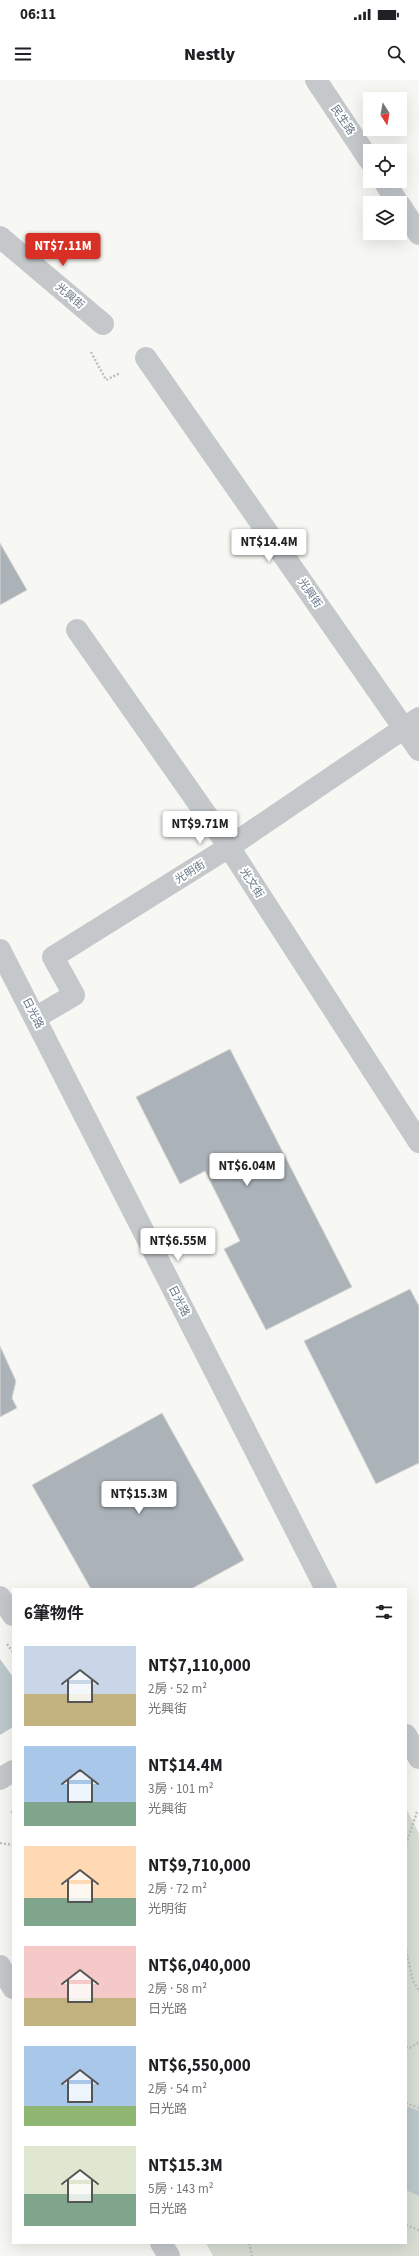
<!DOCTYPE html>
<html lang="zh-TW">
<meta charset="utf-8">
<style>
:root{--surface:#fff;--page:#f2f2f2;--text:#202124;--muted:#757577;--accent:#d93025}
body{margin:0;font-family:"Source Sans 3","Noto Sans TC",sans-serif;background:var(--page);color:var(--text);height:100vh;display:flex;flex-direction:column;font-size:15px;white-space:nowrap}
*{box-sizing:border-box;margin:0}
p{font-size:13px;color:var(--muted)}
.icon{flex:none;width:22px;height:22px;fill:none;stroke:currentColor;stroke-width:2;stroke-linecap:round;stroke-linejoin:round}
.map{position:relative;flex:1;overflow:hidden}
.panel{position:absolute;left:12px;top:1508px;width:395px;height:656px;display:flex;flex-direction:column;background:var(--surface);border-radius:0px;box-shadow:0 4px 16px #0002}
.panel>*{flex:none}
.needle{width:26px;rotate:169deg}
.tools{position:absolute;left:363px;top:12px;display:grid;gap:8px}
.tools a{display:grid;place-items:center;width:44px;height:44px;border-radius:0px;background:var(--surface);box-shadow:0 4px 16px #0002;font-size:20px}
.price{position:absolute;translate:-50% -34px;padding:0 9px;border-radius:4px;background:#fff;color:#222;font-size:13px;line-height:26px;filter:drop-shadow(0 1px 2px #0008)}
.price::after{content:'';position:absolute;left:50%;top:24px;width:12px;height:9px;margin-left:-6px;background:inherit;clip-path:polygon(0 0,100% 0,50% 100%)}
.price.on{background:var(--accent);color:#fff}
ul{padding:0;list-style:none}
li{display:flex;align-items:center;gap:12px;height:100px;padding:0 12px}
li span{display:grid;place-items:center;flex:none;width:112px;height:80px;border-radius:0px;color:#555}
li>.icon{margin-inline-start:auto}
span .icon{width:48px;height:48px;fill:#fffc;stroke-width:1}
li b{font-size:17px}
h2{display:flex;justify-content:space-between;align-items:center;height:48px;padding:0 12px;font-size:17px}
.status{display:flex;justify-content:space-between;align-items:center;height:28px;padding:0 20px;background:var(--surface);direction:ltr}
.status svg{height:11px;fill:currentColor}
header{display:flex;justify-content:space-between;align-items:center;height:52px;padding:0 12px;background:var(--surface);font-size:18px;font-weight:800}
.map>svg:first-child{display:block}
</style>
<div class="status"><b>06:11</b><svg viewBox="0 0 49 12"><path d="M0 12V9h3v3zM5 12V6h3v6zM10 12V3h3v9zM15 12V0h3v12zM26 1h20v11H26zM47 4h2v5h-2z"/></svg></div>
<header><svg class="icon" aria-label="menu" viewBox="0 0 24 24"><path d="M4 6h16M4 12h16M4 18h16"/></svg>Nestly<svg class="icon" aria-label="search" viewBox="0 0 24 24"><circle cx="10" cy="10" r="6"/><path d="M15 15l6 6"/></svg></header>
<div class="map">
<svg width="419" height="2176" viewBox="0 0 419 2176">
<rect width="100%" height="100%" fill="#f7f7f3"/>
<path fill="#d8ded4" d="M406,1728L419,1754V2176H213L206,2163H406Z"/>
<path fill="#bcc8cc" d="M0,1579L13,1597V1735L0,1717Z
M406,2026L419,2031V2116L406,2110Z"/>
<path fill="#f7f7f3" d="M13,1647V1730L9,1732L0,1720V1655Z"/>
<path fill="#abb3b9" stroke="#d8d8d6" d="M0,463L27,510L0,525Z
M230,969L352,1207L266,1250L224,1169L240,1161L205,1091L180,1104L136,1017Z
M410,1209L419,1226V1383L376,1404L304,1261Z
M0,1266L16,1301L12,1318L17,1328L0,1337Z
M162,1333L244,1480L191,1509H91L32,1405Z"/>
<g fill="none" stroke-linecap="round" stroke-linejoin="round">
<path stroke="#bec0c2" stroke-width="2.5" stroke-dasharray="2 2" stroke-linecap="butt" d="M91,272L106,300L120,293
M7,1564L13,1572
M0,1763L13,1765
M406,1764L417,1732
M406,1870L413,1901L419,1911
M406,1967L410,1968L419,1962
M406,2023L419,2028
M406,2145L419,2150
M249,2163L252,2176"/>
<path stroke="#c4c8cb" stroke-width="22" d="M316,0L370,81
M384,101L398,123
M400,125L419,154
M0,157L103,244
M146,278L419,670
M77,550L229,767L419,1062
M0,870L326,1509
M35,938L74,915L53,877L229,767L419,638
M0,1517L13,1535
M406,1655L419,1678
M0,1699L13,1691
M0,1886L13,1908
M161,2163L169,2176"/>
</g>
<g text-anchor="middle" dominant-baseline="central" stroke-width="4" stroke-linejoin="round" paint-order="stroke">
<g font-size="11" fill="#657686" stroke="#fff">
<text transform="translate(343 40) rotate(56)">民生路</text>
<text transform="translate(70 216) rotate(40)">光興街</text>
<text transform="translate(310 513) rotate(55)">光興街</text>
<text transform="translate(190 792) rotate(-32)">光明街</text>
<text transform="translate(252 803) rotate(57)">光文街</text>
<text transform="translate(33 933) rotate(63)">日光路</text>
<text transform="translate(179 1221) rotate(63)">日光路</text>
</g>
</g>
</svg>
<div class="tools">
<a><svg class="needle" viewBox="-14 -14 28 28"><path d="M0-13l5 13h-10z" fill="#e53935"/><path d="M0 13l5-13h-10z" fill="#757577"/></svg></a>
<a><svg class="icon" aria-label="locate" viewBox="0 0 24 24"><circle cx="12" cy="12" r="6"/><path d="M12 2v4M12 18v4M2 12h4M18 12h4"/></svg></a>
<a><svg class="icon" aria-label="layers" viewBox="0 0 24 24"><path d="M12 4l9 5-9 5-9-5zM3 14l9 5 9-5"/></svg></a>
</div>
<b class="price on" style="left:63px;top:187px">NT$7.11M</b>
<b class="price" style="left:269px;top:483px">NT$14.4M</b>
<b class="price" style="left:200px;top:765px">NT$9.71M</b>
<b class="price" style="left:247px;top:1107px">NT$6.04M</b>
<b class="price" style="left:178px;top:1182px">NT$6.55M</b>
<b class="price" style="left:139px;top:1435px">NT$15.3M</b>
<section class="panel">
<h2>6筆物件<svg class="icon" aria-label="filters" viewBox="0 0 24 24"><path d="M4 7h16M4 17h16"/><circle cx="9" cy="7" r="2"/><circle cx="15" cy="17" r="2"/></svg></h2>
<ul>
<li><span style="background:linear-gradient(#c9d6e8 60%,#c2b280 0)"><svg class="icon" aria-label="home" viewBox="0 0 24 24"><path d="M3 11l9-7 9 7M6 9v11h12V9"/></svg></span><div><b>NT$7,110,000</b><p>2房 · 52 m²</p><p>光興街</p></div></li>
<li><span style="background:linear-gradient(#a9c7e8 70%,#7fa58c 0)"><svg class="icon" aria-label="home" viewBox="0 0 24 24"><path d="M3 11l9-7 9 7M6 9v11h12V9"/></svg></span><div><b>NT$14.4M</b><p>3房 · 101 m²</p><p>光興街</p></div></li>
<li><span style="background:linear-gradient(#ffd9b3 65%,#7fa58c 0)"><svg class="icon" aria-label="home" viewBox="0 0 24 24"><path d="M3 11l9-7 9 7M6 9v11h12V9"/></svg></span><div><b>NT$9,710,000</b><p>2房 · 72 m²</p><p>光明街</p></div></li>
<li><span style="background:linear-gradient(#f6c9c9 65%,#c2b280 0)"><svg class="icon" aria-label="home" viewBox="0 0 24 24"><path d="M3 11l9-7 9 7M6 9v11h12V9"/></svg></span><div><b>NT$6,040,000</b><p>2房 · 58 m²</p><p>日光路</p></div></li>
<li><span style="background:linear-gradient(#a9c7e8 75%,#8fb573 0)"><svg class="icon" aria-label="home" viewBox="0 0 24 24"><path d="M3 11l9-7 9 7M6 9v11h12V9"/></svg></span><div><b>NT$6,550,000</b><p>2房 · 54 m²</p><p>日光路</p></div></li>
<li><span style="background:linear-gradient(#dfe7d0 60%,#7fa58c 0)"><svg class="icon" aria-label="home" viewBox="0 0 24 24"><path d="M3 11l9-7 9 7M6 9v11h12V9"/></svg></span><div><b>NT$15.3M</b><p>5房 · 143 m²</p><p>日光路</p></div></li>
</ul>
</section>
</div>
